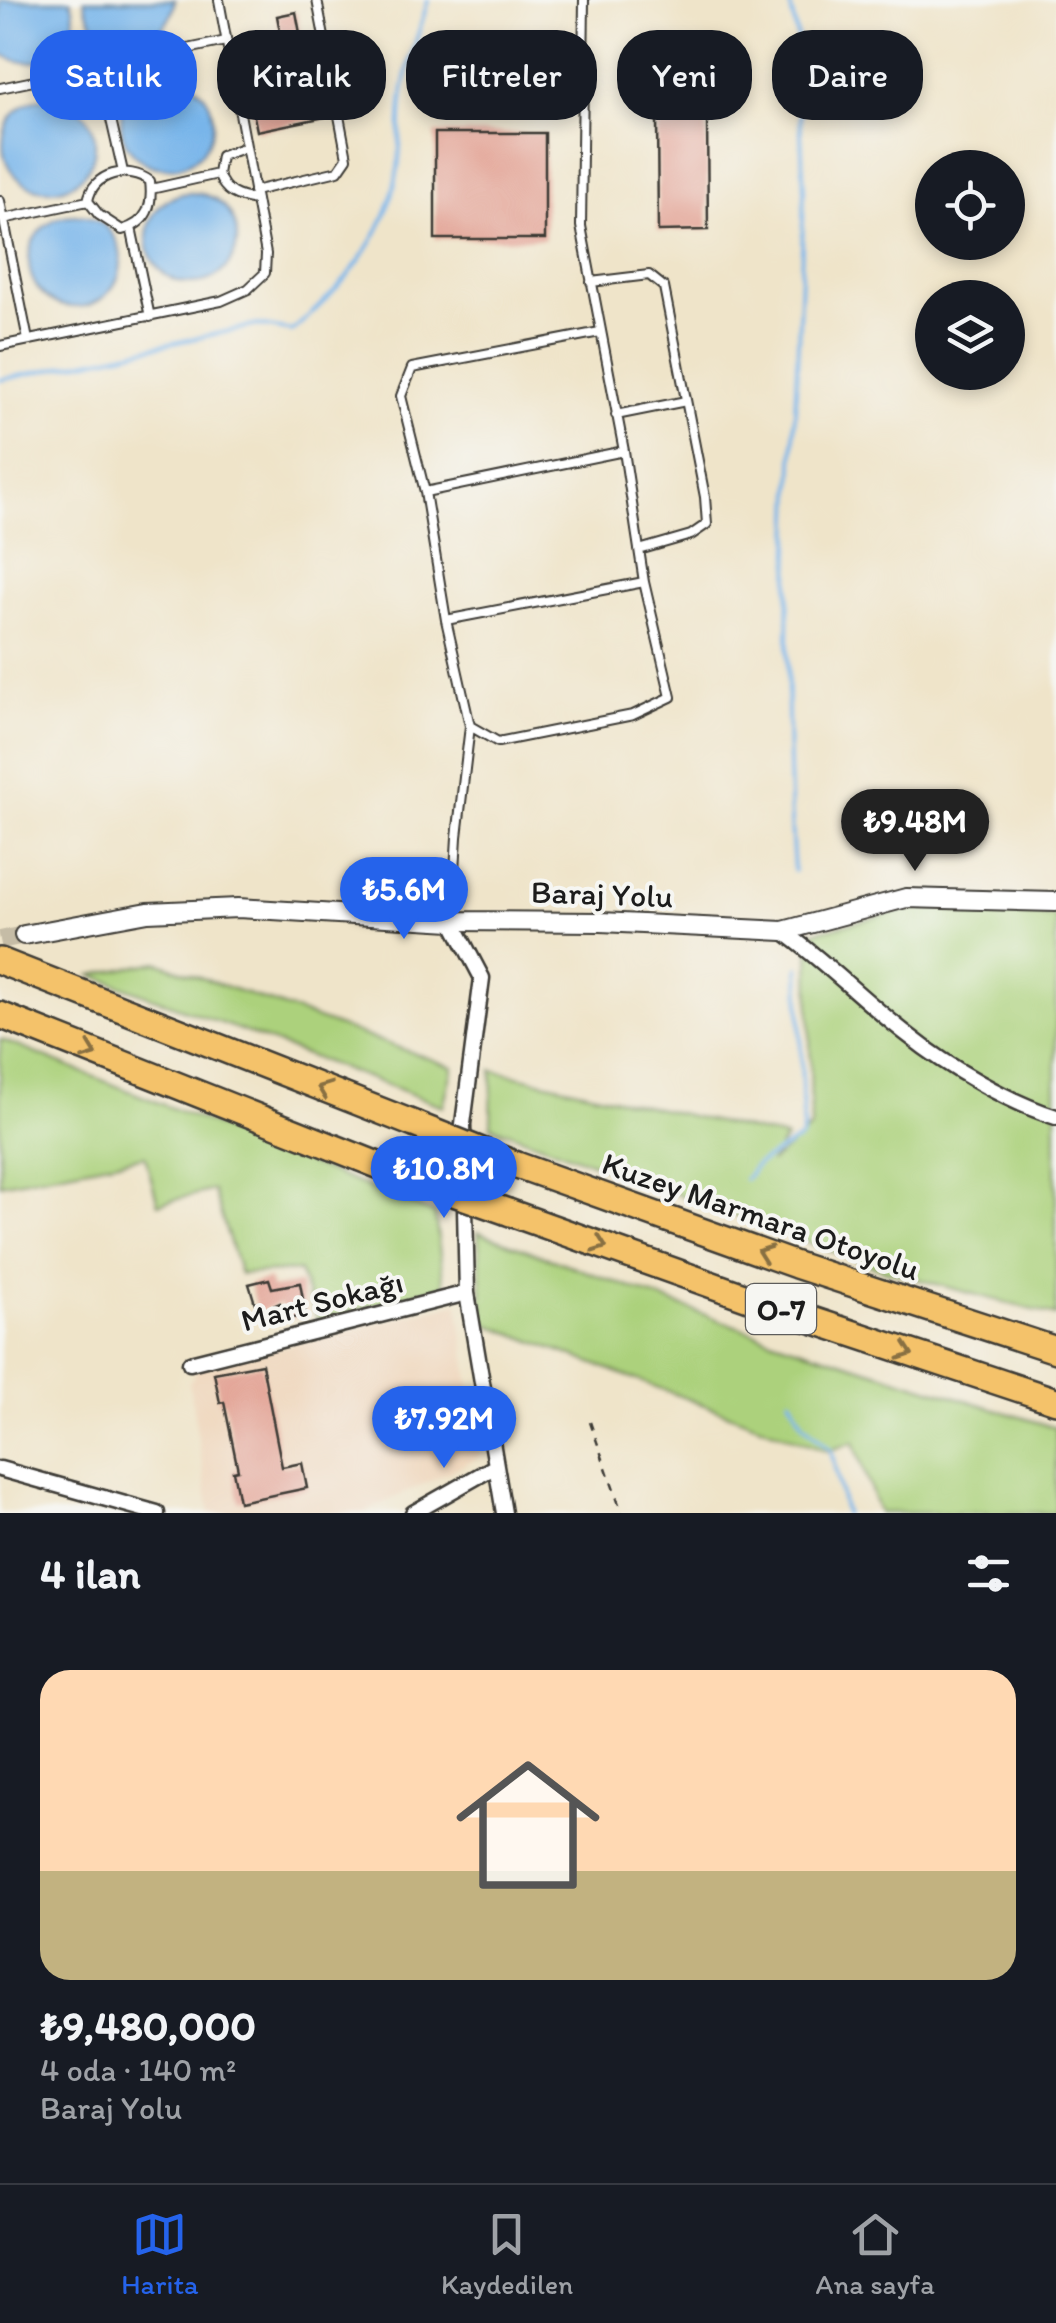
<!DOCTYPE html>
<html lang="tr">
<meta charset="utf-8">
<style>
:root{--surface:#171b24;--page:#20242c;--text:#f1f3f6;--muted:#9ea1a6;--line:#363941;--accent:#2563eb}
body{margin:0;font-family:Itim,sans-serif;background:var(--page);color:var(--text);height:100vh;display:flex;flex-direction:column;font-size:38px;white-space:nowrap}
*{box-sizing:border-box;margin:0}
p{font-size:32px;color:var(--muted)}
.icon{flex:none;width:55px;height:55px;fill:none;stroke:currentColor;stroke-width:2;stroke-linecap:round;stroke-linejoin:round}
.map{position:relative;height:1513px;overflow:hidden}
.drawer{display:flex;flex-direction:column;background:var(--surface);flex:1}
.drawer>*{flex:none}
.top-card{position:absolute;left:30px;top:30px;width:998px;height:90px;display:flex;gap:20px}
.buttons{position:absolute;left:915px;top:150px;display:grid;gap:20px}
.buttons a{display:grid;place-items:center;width:110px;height:110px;border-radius:50%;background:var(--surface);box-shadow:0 5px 15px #0003;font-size:50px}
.price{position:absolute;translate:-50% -85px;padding:0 22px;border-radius:35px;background:var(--accent);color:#fff;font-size:32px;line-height:65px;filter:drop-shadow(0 2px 5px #0008)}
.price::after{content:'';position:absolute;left:50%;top:60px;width:30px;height:22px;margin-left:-15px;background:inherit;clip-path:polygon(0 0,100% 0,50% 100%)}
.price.selected{background:#222;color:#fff}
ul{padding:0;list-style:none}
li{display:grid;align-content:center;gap:20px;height:530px;padding:0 40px}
li span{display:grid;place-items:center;height:310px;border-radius:30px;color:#555}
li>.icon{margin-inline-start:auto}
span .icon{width:180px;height:180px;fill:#fffc;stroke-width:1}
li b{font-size:42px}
h2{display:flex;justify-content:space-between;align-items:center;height:120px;padding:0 40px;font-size:42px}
.chip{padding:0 35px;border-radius:40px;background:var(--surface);box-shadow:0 5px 15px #0003;font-size:35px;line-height:90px}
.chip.selected{background:var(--accent);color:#fff}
.tabs{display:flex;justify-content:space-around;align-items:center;height:140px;border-top:2px solid var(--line);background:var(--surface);font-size:28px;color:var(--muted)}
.tabs a{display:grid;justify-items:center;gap:5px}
.tabs .selected{color:var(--accent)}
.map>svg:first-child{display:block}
</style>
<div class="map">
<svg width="1056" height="1513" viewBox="0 0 1056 1513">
<rect width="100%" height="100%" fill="#f6f6f2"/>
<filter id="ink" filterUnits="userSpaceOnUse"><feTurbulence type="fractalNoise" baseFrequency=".01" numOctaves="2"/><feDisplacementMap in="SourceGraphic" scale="20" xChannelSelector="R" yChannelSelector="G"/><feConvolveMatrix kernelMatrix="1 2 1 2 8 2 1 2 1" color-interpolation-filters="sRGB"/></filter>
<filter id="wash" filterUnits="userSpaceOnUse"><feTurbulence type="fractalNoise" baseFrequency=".0048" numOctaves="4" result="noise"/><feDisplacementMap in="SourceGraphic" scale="40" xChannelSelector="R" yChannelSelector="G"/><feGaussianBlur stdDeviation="2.25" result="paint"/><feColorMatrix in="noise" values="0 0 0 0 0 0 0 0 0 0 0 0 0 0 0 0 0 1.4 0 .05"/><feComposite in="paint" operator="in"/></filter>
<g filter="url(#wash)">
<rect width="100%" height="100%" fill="#efe4c9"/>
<path fill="#efd6bb" d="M458,1303L480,1457L363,1513H210L189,1383L198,1368Z"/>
<path fill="#acd17b" stroke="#64764c" stroke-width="2.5" d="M918,907L1056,916V1316L883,1270L491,1126L492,1070L786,1138L770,1163L811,1128L809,933Z
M157,962L453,1067L443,1106L92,975Z
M0,1039L435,1214L444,1286L318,1321L299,1271L240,1274L213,1190L158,1204L145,1156L0,1184Z
M478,1232L774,1340L1056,1428V1513H879L854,1442L828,1451L484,1323Z"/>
<path fill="#78b5ea" stroke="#4a6883" stroke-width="2.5" d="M0,0H71C86,45 39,79 0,53Z
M84,0H175C167,57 93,57 84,0Z
M121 122a46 46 0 1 1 92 0a46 46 0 1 1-92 0Z
M3 144a46 46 0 1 1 92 0a46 46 0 1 1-92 0Z
M147 238a45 45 0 1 1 90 0a45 45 0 1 1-90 0Z
M29 261a46 46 0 1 1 92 0a46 46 0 1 1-92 0Z"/>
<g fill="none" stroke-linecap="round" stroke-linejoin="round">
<path stroke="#78b5ea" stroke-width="4" d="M789,0L802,56L800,115L804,191C797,418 778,645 794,871
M0,380L258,325L292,331C341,289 385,241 397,174C403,144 398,112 405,82C411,54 421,27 428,0
M745,1179L756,1165L801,1138L803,1130L799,967
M790,1399L803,1424L831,1450L845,1513"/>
</g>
<g id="blocks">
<path fill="#e19b8c" d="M296,12L303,49L316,47L330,116L257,131L243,62L284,53L277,16Z
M707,116L708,230L658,231L657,117Z
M435,133H545V239H435Z
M269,1279L272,1288L300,1283L306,1316L285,1319L280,1303L258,1313L249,1284Z
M262,1364L282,1467L302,1463L307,1488L239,1502L233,1471L238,1470L224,1402L220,1403L214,1373Z"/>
</g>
</g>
<g filter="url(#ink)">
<use href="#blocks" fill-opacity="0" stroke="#3c3a36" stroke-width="2.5"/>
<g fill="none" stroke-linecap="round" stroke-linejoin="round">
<path stroke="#c5bca6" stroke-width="18" stroke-dasharray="18 9" stroke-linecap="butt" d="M0,940L24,935"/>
<g stroke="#3c3a36" stroke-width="12">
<path id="service" d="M584,0L581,226L624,451L425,492L401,396L412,368L600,332
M99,67L123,172
M0,88L226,41
M218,174C225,193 237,197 256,200
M151,189L218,174L221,156L246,147
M254,191L338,171L347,158L317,0
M0,201L28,340
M3,219L88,201C93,172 128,165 150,181C153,205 148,223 122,230L99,215L88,201
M131,227L150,317
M591,282L649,275L664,287L705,497L707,524L691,535L639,550
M0,346L221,301L248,289L265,273L266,254L219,0
M616,415L686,401
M425,492L446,620L644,582L624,451
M446,620L470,726L498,742L633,715L671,697L644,582
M452,921L457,837L470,726"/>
</g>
<g stroke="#3c3a36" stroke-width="19">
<path id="minor" d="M452,921L482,978L463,1124L467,1293L504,1513
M783,931C827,963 865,1002 908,1035C948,1067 1008,1102 1056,1117
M190,1363L467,1293
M0,1469L157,1513
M413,1513L496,1466"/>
</g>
<g stroke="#3c3a36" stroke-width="22">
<path id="tertiary" d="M24,935L148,912L238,908L452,921L601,922L783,931L906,898L1056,902"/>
</g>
<g stroke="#3c3a36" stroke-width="30">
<path id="motorway" d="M0,961L414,1124
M0,1015L408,1177
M517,1165L796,1265L1056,1350
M508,1212L791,1313L1056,1401"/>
</g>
<path stroke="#3c3a36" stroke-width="2.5" stroke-dasharray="8 8" stroke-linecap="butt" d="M590,1422L622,1513"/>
<use href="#service" stroke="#fff" stroke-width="8"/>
<use href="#minor" stroke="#fff" stroke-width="14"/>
<use href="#tertiary" stroke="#fff" stroke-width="18"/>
<use href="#motorway" stroke="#f4c26a" stroke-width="25"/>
<g stroke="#3c3a36" stroke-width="30" stroke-linecap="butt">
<path id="motorway-bridge" d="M414,1124L517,1165
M408,1177L508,1212"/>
</g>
<use href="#motorway-bridge" stroke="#f4c26a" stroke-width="25"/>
</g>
<defs><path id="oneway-chevron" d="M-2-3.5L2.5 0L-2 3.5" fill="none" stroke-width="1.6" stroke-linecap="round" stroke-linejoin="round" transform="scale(2.5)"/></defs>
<g stroke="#886f43">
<use href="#oneway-chevron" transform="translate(90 1052) rotate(21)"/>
<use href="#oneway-chevron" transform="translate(324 1089) rotate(-159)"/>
<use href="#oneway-chevron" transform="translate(600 1245) rotate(20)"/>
<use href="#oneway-chevron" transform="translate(764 1253) rotate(-160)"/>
<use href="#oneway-chevron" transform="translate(906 1352) rotate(19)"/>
</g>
</g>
<g text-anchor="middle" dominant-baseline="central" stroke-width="8" stroke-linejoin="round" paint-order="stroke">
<rect fill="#f6f6f2" stroke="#5d5d5c" stroke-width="2.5" x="746" y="1284" width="70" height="50" rx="8"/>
<g font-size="30" font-weight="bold" fill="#1c1c1c">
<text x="781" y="1309">O-7</text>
</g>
<g font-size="32" fill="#1c1c1c" stroke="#f6f6f2">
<text transform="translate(602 894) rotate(2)">Baraj Yolu</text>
<text transform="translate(761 1216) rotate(19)">Kuzey Marmara Otoyolu</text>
<text transform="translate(322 1301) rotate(-14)">Mart Sokağı</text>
</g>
</g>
</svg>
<div class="buttons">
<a><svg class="icon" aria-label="locate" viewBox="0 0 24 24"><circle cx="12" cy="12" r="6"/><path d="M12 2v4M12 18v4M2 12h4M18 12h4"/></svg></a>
<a><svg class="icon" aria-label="layers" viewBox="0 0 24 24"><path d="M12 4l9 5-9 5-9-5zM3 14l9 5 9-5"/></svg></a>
</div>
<b class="price selected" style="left:915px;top:874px">₺9.48M</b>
<b class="price" style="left:404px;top:942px">₺5.6M</b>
<b class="price" style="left:444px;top:1221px">₺10.8M</b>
<b class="price" style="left:444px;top:1471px">₺7.92M</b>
<div class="top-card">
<a class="chip selected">Satılık</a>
<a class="chip">Kiralık</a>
<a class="chip">Filtreler</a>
<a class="chip">Yeni</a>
<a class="chip">Daire</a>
</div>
</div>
<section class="drawer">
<h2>4 ilan<svg class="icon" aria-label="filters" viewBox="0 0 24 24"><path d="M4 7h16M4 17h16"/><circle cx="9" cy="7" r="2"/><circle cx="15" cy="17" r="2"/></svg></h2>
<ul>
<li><span style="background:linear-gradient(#ffd9b3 65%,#c2b280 0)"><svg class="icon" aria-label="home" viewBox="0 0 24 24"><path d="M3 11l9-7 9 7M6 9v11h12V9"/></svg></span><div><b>₺9,480,000</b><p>4 oda · 140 m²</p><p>Baraj Yolu</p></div></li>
</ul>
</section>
<nav class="tabs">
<a class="selected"><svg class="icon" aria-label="map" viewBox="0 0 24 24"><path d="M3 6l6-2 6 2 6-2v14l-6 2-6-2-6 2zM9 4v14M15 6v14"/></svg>Harita</a>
<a><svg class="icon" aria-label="saved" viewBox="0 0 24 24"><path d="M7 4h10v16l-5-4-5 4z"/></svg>Kaydedilen</a>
<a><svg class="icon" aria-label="home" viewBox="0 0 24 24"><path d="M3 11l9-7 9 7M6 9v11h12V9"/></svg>Ana sayfa</a>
</nav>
